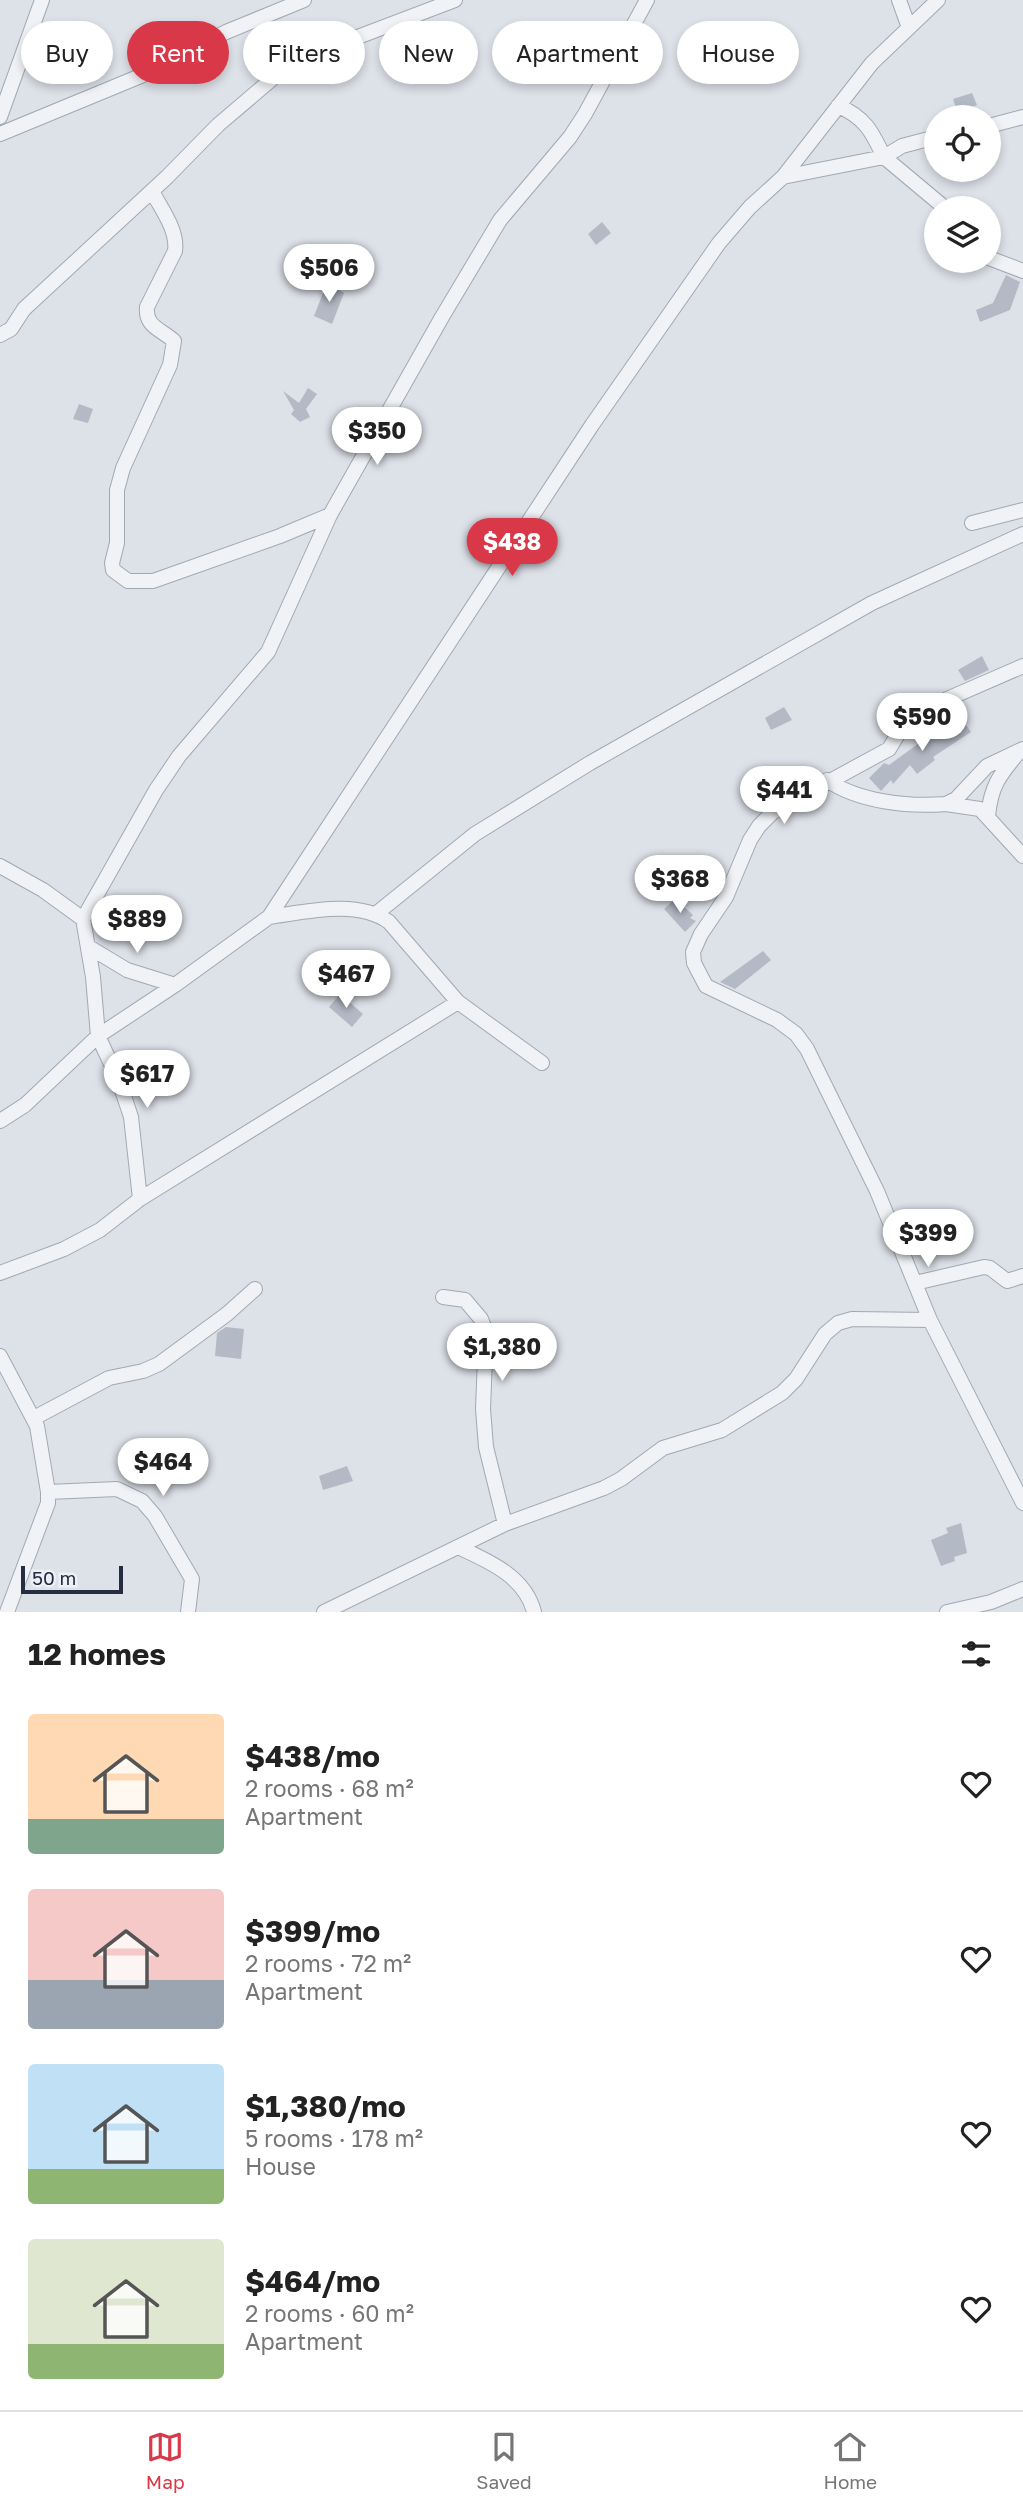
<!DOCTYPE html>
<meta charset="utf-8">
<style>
:root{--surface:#fff;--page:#f2f2f2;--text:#222;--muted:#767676;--line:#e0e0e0;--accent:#d83847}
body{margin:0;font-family:"Golos Text",sans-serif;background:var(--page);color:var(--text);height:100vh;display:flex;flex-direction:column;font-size:26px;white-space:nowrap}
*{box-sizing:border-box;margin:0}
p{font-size:23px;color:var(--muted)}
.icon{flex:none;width:38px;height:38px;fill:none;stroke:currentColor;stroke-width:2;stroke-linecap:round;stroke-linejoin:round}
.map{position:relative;height:1612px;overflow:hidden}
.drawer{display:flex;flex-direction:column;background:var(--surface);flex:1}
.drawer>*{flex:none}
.guide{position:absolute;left:21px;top:21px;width:982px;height:63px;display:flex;gap:14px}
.fabs{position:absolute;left:924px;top:105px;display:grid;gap:14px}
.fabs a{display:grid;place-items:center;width:77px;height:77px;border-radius:50%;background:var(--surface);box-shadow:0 4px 10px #0003;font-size:35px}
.scale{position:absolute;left:21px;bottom:18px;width:102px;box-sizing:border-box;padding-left:7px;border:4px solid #252e40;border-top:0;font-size:19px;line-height:24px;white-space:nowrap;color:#252e40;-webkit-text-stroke:5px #edf0f6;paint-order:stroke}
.price{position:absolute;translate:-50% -60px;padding:0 16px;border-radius:24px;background:#fff;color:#222;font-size:23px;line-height:46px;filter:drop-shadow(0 2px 4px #0008)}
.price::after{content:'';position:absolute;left:50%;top:42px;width:21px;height:16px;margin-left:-10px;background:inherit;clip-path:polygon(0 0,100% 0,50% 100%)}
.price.current{background:var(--accent);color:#fff}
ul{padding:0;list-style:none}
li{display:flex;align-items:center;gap:21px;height:175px;padding:0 28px}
li span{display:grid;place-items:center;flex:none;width:196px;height:140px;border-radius:7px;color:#555}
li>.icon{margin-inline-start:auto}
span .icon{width:84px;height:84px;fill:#fffc;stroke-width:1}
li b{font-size:30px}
h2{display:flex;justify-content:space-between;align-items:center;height:84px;padding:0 28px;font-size:30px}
.tag{padding:0 24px;border-radius:32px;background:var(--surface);box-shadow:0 4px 10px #0003;font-size:24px;line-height:63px}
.tag.current{background:var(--accent);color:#fff}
.tab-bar{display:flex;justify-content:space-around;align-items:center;height:98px;border-top:2px solid var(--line);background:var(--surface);font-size:19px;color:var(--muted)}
.tab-bar a{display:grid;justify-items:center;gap:4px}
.tab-bar .current{color:var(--accent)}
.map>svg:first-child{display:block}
</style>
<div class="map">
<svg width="1023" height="1612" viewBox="0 0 1023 1612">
<rect width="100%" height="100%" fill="#dde1e8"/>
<path fill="#b4bac5" d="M972,93L977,105L957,112L953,99Z
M602,222L611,233L596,245L588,234Z
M1006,275L1020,282L1010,310L980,322L976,310L993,303Z
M327,283L344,293L332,324L314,316Z
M308,388L317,394L306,409L310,417L300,422L291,414L294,410L283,391L299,403Z
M79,404L93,409L88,423L73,419Z
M982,656L989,670L965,681L958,670Z
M784,707L792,720L771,730L765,718Z
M959,714L971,732L933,757L935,760L917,774L910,765L893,784L891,780L881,791L869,778L884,763L889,765Z
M675,899L693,915L690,918L696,921L685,932L664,909Z
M763,951L771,960L735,989L720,982Z
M340,994L363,1014L352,1027L329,1007Z
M226,1327L244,1329L241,1359L215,1356L217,1333Z
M347,1466L353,1481L323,1490L319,1476Z
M961,1523L967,1553L954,1557L955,1561L941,1566L931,1540L948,1533L946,1528Z"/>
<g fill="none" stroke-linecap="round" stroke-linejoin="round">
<g stroke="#a2a8b2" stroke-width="16">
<path id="minor" d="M899,0L908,25
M838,106C865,117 872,132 884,157L902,146L936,137
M0,117L42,0
M989,126L1023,117
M0,134L143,75L226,32L304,0
M783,177L872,63L938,0
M152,191C161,209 178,230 175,251L147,307C145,327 161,329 174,341L170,365L123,468L117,490V543L112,563L113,570L128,581H153L280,536L330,515
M989,258L1023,271
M0,335L11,329L24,309L167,177L218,125L292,62L455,0
M972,523L1023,510
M1023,666L915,713L903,726L889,749L773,812L759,826L750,840L726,897L701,934L693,952L694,963L706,986L777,1020L796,1034L807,1049L877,1191L930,1320L1023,1503
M827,780C859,802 908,807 946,804L956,799L987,766L1023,749
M946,804L980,809L1023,856
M988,816C991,786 999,776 1018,753
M0,866L43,890L83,919L93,977L98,1036L119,1081L131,1117L140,1199
M377,913L475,834L590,763L872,603L1023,534
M269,917C306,912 357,899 389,922L458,1002L542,1063
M83,919L156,790L179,756L268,652L330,515L442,317L500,220L570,137L585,114L647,0
M89,947L127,970L175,985
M0,1121L25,1105L98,1036L175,985L269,917L592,425L719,243L750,207L783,177L884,157L945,208
M0,1273L64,1249L100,1230L140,1199L458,1002
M915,1283L984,1267L990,1268L1007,1281L1023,1276
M443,1297L465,1300L481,1319L486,1332L483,1409L486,1447L505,1524
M0,1356L37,1426L48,1492V1503L7,1612
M34,1418L109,1378L143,1371L159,1364L227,1314L255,1289
M48,1492L117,1489L142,1501L155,1516L192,1579L188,1612
M458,1547C488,1561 525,1576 534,1612
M324,1612L505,1524L604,1488L621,1479L663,1448L722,1430L782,1393L796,1379L825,1334L838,1323L852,1319L930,1320
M947,1612L991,1602L1023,1589"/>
</g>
<use href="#minor" stroke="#f0f2f6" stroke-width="14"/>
</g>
</svg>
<div class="fabs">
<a><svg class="icon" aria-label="locate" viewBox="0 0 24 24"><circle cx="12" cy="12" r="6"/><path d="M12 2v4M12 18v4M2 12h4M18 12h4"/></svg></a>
<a><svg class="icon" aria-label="layers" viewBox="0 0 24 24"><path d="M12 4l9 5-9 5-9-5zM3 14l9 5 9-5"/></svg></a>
</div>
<div class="scale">50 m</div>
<b class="price" style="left:329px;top:304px">$506</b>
<b class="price" style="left:377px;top:467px">$350</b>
<b class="price current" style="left:512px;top:578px">$438</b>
<b class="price" style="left:922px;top:753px">$590</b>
<b class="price" style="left:784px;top:826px">$441</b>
<b class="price" style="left:680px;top:915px">$368</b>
<b class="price" style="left:137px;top:955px">$889</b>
<b class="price" style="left:346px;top:1010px">$467</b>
<b class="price" style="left:147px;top:1110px">$617</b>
<b class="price" style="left:928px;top:1269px">$399</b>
<b class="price" style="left:502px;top:1383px">$1,380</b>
<b class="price" style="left:163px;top:1498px">$464</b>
<div class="guide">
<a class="tag">Buy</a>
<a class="tag current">Rent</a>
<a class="tag">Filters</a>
<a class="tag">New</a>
<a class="tag">Apartment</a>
<a class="tag">House</a>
</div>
</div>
<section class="drawer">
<h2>12 homes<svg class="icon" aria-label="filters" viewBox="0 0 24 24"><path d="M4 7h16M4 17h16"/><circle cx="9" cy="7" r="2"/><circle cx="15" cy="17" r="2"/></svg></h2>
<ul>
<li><span style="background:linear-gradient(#ffd9b3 75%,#7fa58c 0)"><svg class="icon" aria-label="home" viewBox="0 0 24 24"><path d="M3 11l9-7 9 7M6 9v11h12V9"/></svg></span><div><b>$438/mo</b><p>2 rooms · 68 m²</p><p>Apartment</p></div><svg class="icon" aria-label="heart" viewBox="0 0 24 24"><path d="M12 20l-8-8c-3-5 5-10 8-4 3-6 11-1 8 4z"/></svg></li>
<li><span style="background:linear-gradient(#f6c9c9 65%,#9aa5b1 0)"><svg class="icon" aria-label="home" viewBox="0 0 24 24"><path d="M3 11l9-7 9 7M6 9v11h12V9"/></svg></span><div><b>$399/mo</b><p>2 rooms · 72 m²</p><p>Apartment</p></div><svg class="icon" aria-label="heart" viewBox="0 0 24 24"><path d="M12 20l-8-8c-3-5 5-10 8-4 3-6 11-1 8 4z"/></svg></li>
<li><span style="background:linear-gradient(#bfe0f5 75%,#8fb573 0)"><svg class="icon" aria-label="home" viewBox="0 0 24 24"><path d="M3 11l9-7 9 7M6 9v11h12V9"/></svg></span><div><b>$1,380/mo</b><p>5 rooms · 178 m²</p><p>House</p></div><svg class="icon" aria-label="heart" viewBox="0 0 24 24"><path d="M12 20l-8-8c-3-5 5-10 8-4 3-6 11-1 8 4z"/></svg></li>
<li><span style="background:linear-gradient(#dfe7d0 75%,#8fb573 0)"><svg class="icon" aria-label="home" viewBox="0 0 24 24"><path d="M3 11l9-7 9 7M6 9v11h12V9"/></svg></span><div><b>$464/mo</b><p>2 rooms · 60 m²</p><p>Apartment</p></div><svg class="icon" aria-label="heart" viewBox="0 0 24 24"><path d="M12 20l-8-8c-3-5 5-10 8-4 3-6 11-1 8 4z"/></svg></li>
</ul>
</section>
<nav class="tab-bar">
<a class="current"><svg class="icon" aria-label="map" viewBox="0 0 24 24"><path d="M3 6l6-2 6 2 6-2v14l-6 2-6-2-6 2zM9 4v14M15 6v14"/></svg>Map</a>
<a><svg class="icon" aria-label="saved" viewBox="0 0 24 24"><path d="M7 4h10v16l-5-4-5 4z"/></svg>Saved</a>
<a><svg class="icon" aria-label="home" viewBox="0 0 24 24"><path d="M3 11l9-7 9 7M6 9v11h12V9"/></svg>Home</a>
</nav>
